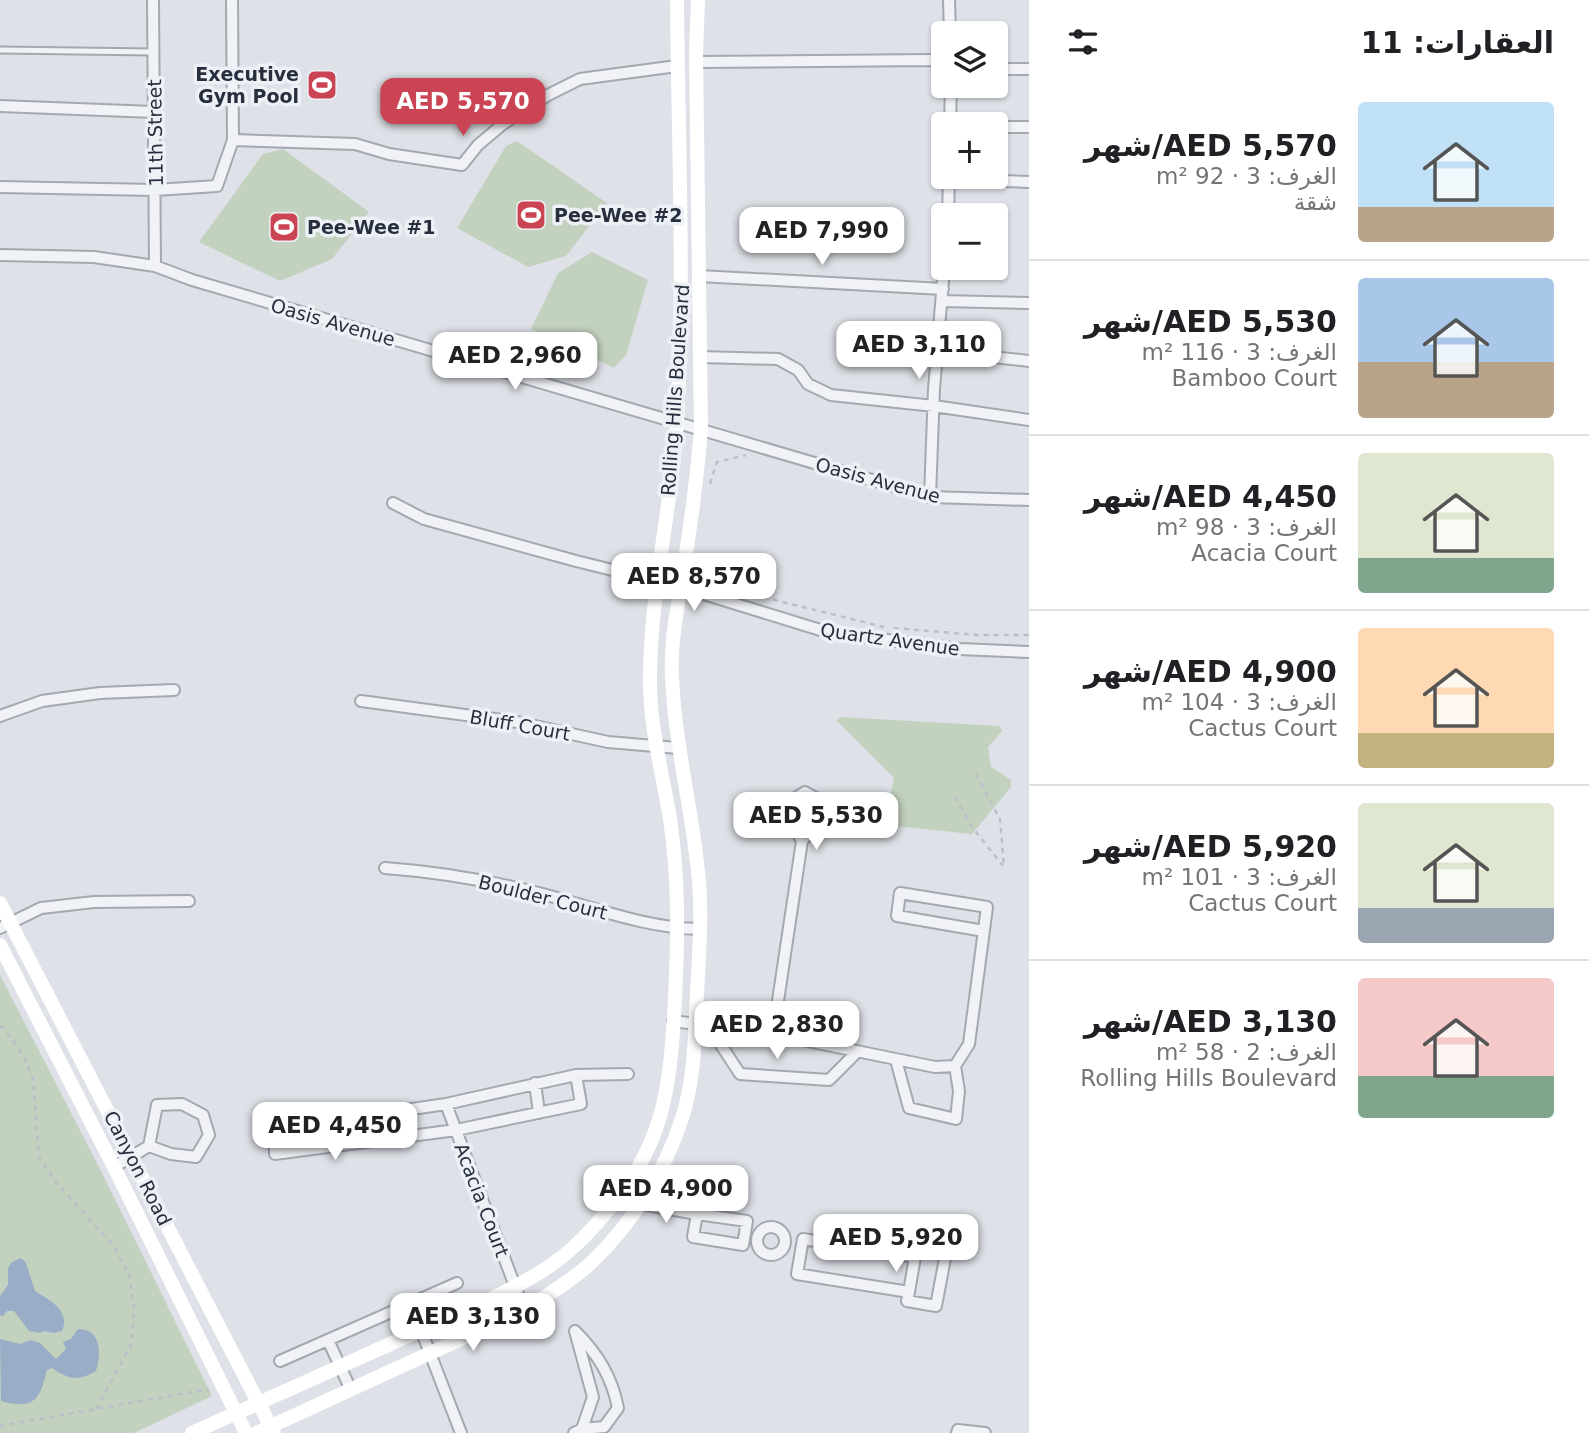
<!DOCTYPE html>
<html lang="ar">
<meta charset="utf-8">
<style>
:root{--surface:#fff;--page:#f6f6f6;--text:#202124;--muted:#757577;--line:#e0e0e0;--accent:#cb4453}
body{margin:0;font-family:"DejaVu Sans",Cairo,sans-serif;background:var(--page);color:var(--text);direction:rtl;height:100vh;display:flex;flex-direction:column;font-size:26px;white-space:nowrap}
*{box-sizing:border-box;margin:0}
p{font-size:23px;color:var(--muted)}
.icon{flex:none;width:38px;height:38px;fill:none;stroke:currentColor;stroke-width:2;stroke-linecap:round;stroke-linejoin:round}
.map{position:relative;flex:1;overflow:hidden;direction:ltr}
.drawer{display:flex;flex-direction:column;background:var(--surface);width:560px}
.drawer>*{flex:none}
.buttons{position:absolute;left:931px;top:21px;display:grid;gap:14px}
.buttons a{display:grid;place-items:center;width:77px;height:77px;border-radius:7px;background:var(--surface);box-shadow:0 2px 5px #0004;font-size:35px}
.price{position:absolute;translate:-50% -60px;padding:0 16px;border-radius:14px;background:#fff;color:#222;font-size:23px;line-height:46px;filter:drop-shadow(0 2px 4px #0008)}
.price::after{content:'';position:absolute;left:50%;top:42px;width:21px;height:16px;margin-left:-10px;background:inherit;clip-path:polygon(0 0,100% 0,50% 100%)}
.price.current{background:var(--accent);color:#fff}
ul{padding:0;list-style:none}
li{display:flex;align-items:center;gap:21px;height:175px;padding:0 35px}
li+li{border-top:2px solid var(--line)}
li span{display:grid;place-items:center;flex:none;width:196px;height:140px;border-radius:7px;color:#555}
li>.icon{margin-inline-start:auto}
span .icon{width:84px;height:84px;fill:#fffc;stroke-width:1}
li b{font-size:30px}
h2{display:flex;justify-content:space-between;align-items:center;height:84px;padding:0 35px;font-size:30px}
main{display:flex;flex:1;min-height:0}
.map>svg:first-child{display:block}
</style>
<main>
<section class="drawer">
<h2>العقارات: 11<svg class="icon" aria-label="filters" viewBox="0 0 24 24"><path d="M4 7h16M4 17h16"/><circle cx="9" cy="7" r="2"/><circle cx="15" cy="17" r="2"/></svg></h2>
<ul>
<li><span style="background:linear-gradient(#bfe0f5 75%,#b9a48a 0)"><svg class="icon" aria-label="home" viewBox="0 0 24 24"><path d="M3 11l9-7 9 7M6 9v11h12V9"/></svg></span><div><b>AED 5,570/شهر</b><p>الغرف: 3 · 92 m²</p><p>شقة</p></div></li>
<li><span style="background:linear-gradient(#a9c7e8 60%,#b9a48a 0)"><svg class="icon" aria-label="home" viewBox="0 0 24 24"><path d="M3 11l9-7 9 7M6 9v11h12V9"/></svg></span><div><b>AED 5,530/شهر</b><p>الغرف: 3 · 116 m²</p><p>Bamboo Court</p></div></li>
<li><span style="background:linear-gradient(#dfe7d0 75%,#7fa58c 0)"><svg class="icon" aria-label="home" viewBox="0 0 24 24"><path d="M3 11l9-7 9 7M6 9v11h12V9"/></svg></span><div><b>AED 4,450/شهر</b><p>الغرف: 3 · 98 m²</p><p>Acacia Court</p></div></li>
<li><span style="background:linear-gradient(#ffd9b3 75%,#c2b280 0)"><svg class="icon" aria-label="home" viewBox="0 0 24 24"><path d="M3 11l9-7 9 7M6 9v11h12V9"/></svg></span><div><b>AED 4,900/شهر</b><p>الغرف: 3 · 104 m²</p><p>Cactus Court</p></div></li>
<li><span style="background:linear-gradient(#dfe7d0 75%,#9aa5b1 0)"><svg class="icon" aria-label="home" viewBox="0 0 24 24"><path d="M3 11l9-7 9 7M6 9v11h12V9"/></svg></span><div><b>AED 5,920/شهر</b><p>الغرف: 3 · 101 m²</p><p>Cactus Court</p></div></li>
<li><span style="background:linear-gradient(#f6c9c9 70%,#7fa58c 0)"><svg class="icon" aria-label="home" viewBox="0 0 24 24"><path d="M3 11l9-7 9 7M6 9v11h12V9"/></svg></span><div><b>AED 3,130/شهر</b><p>الغرف: 2 · 58 m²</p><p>Rolling Hills Boulevard</p></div></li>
</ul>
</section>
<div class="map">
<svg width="1029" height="1433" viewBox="0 0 1029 1433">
<rect width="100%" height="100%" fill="#dee1e7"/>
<path fill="#c3d1bf" d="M517,141L607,203L566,256L528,267L457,228L506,146Z
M283,149L369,212L332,259L280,281L199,242L263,154Z
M592,252L648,280L626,355L614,368L531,329L558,273Z
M840,717L999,726L1002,731L988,747L991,767L1011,780V787L972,834L885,825L894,778L837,721Z
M0,975L102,1173L212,1396L134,1433H0Z"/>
<path fill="#99adc7" d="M21,1258L26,1263L35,1291C50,1300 71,1311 62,1331L54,1333L44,1331L40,1333L29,1331L14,1311H7L3,1316L0,1315V1296L8,1285V1268L12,1262Z
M78,1329C102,1329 101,1354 96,1371C79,1381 69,1380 52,1368L47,1370C40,1400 34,1410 1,1401L0,1339L20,1344L31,1340L40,1343L56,1359L66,1349L63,1342L71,1339Z"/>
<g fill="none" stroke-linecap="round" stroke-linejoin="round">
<g stroke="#a3a8b1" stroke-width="9">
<path id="lane" d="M0,50L154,52"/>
</g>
<g stroke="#a3a8b1" stroke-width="14">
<path id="street" d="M153,0L155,266
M949,0L950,33
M696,62L932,60L943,64
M996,69H1029
M0,106L154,112
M950,124L951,86
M996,127H1029
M233,140L355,144L389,154L462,165L478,145L503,124L548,95L580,79L677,66
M949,179L1029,182
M0,187L155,190L217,186L233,140L232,0
M948,215L949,177
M0,255L94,257L155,266L192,280L930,497L1029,500
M699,276L943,289
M942,301L1029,303
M938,351L1029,361
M700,357L778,359L798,370L808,384L831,395L934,406L1029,420
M930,497L934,389L944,268
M393,503L424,519L576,561L681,587L830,633L960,649L1029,652
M361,701L517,722L608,742L678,748
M0,716L42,701L100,693L174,690
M385,868C439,872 491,881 543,894C595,908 646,928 700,929
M0,928L41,908L94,902L189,901
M673,1021L773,1034L935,1067L955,1066L969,1044L987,907L900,893L897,916L984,931
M708,1025L740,1074L829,1080L857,1052
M773,1034L802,841L819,821V800L805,792L794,799L788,813L802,841
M896,1060L909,1108L956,1119L959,1091L955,1066
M576,1075L581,1104L456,1130L275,1154V1129L446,1104L576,1075L628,1074
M535,1083L539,1113
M446,1104L524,1310
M114,1167L149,1146L171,1154L196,1157L209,1135L203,1115L182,1104L157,1105L149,1146
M641,1204L697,1214
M697,1214L747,1221L743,1245L693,1237Z
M757 1241a14 14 0 1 1 28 0a14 14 0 1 1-28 0Z
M803,1239L915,1257L909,1292L797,1274Z
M909,1292L907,1301L936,1306L950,1232L920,1227L915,1257
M421,1330L461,1433
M328,1340L350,1388
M280,1361L457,1283
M574,1433L582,1429L604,1427L618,1408C612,1377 598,1354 575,1331L593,1397L582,1429
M957,1433L958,1430L985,1433"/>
</g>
<path stroke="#bcbfc6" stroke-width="2.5" stroke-dasharray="5 5" stroke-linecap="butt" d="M710,484L717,462L746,455
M734,590L884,627
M894,628L978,635H1029
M976,774L1000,819L1004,867
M955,797L972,827L1003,866
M0,1026L4,1028L23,1055L33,1079L39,1157L55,1181L112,1244L129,1274L134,1307L132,1343L96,1409
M0,1426L209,1389"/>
<use href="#lane" stroke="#f0f2f6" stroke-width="5"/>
<use href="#street" stroke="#f0f2f6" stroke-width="10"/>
<path stroke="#fff" stroke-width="14" d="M0,903L274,1433
M0,945L114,1167L246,1433
M192,1433C257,1404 322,1374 388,1345C437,1322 496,1300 542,1271C573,1252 600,1222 621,1193C639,1170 655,1138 662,1109C671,1073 673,1035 675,998C678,938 679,879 670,819C662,771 649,724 650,675C651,589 672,505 677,420C685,280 678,140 677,0
M256,1433L524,1310C547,1295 573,1280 593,1261C633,1222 665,1172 682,1118C695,1079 695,1034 697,993C699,956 702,918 699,881C693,813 675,746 672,677C670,641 678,607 683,572C691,524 697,478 701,430L696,52L698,0"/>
</g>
<defs>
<g id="stadium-square" transform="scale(1.575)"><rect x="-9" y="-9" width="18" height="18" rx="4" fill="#cb4453" stroke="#edf0f5"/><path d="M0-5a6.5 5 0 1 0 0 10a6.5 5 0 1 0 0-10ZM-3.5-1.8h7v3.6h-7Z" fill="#fff"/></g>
</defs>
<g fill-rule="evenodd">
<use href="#stadium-square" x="322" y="85"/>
<use href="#stadium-square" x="531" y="215"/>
<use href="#stadium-square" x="284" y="227"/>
</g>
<g text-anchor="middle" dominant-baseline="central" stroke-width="7" stroke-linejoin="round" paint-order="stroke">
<g font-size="19" font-weight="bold" fill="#272f3e" stroke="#edf0f5" text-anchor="start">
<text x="299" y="74" text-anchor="end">Executive<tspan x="299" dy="22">Gym Pool</tspan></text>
<text x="554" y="215">Pee-Wee #2</text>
<text x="307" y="227">Pee-Wee #1</text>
</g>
<g font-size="19" fill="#272f3e" stroke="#edf0f5">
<text transform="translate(155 133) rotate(-91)">11th Street</text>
<text transform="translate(333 322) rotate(16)">Oasis Avenue</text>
<text transform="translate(675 390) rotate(-86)">Rolling Hills Boulevard</text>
<text transform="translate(878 480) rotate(15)">Oasis Avenue</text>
<text transform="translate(890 639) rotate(8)">Quartz Avenue</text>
<text transform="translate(520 725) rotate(10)">Bluff Court</text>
<text transform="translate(543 897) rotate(14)">Boulder Court</text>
<text transform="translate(138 1168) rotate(63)">Canyon Road</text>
<text transform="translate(482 1200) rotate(69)">Acacia Court</text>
</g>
</g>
</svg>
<div class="buttons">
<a><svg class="icon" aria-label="layers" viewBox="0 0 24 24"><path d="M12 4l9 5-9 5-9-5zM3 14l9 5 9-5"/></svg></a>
<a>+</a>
<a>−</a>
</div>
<b class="price current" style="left:463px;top:138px">AED 5,570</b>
<b class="price" style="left:822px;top:267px">AED 7,990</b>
<b class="price" style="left:919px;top:381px">AED 3,110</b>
<b class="price" style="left:515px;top:392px">AED 2,960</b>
<b class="price" style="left:694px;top:613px">AED 8,570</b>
<b class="price" style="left:816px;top:852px">AED 5,530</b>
<b class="price" style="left:777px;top:1061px">AED 2,830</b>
<b class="price" style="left:335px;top:1162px">AED 4,450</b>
<b class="price" style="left:666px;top:1225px">AED 4,900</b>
<b class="price" style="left:896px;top:1274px">AED 5,920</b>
<b class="price" style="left:473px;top:1353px">AED 3,130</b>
</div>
</main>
